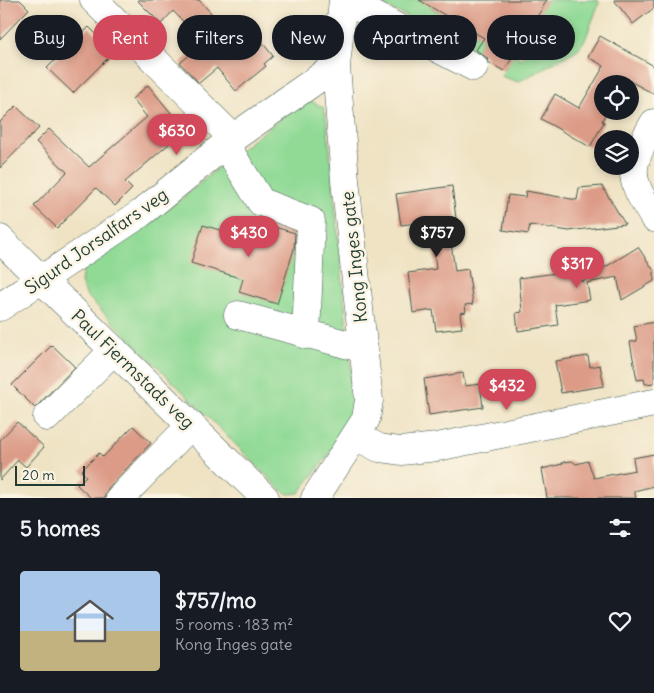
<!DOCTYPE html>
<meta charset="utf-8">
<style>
:root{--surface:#171b24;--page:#242831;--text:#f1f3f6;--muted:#9ea1a6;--line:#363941;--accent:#d1495b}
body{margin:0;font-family:Delius,sans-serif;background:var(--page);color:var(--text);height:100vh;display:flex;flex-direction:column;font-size:19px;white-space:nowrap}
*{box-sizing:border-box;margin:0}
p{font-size:16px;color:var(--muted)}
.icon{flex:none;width:28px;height:28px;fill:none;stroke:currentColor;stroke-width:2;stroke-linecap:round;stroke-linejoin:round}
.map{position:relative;height:498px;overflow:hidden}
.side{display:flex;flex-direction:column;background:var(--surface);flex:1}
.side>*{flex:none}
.hud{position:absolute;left:15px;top:15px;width:625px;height:45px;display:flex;gap:10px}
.buttons{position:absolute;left:594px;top:75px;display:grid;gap:10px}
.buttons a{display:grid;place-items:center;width:45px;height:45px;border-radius:50%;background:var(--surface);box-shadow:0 2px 8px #0003;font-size:25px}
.scale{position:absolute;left:15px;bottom:12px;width:70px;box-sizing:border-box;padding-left:5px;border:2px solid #1f3d34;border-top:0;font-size:14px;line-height:18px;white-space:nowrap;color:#1f3d34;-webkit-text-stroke:4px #fcf5e5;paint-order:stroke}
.price{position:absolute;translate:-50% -42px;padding:0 11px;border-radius:18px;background:var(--accent);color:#fff;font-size:16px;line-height:32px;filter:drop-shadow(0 1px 2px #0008)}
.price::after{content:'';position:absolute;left:50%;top:30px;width:15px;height:11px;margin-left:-8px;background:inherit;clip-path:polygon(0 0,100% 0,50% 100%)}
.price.selected{background:#222;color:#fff}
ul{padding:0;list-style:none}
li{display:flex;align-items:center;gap:15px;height:125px;padding:0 20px}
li+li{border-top:1px solid var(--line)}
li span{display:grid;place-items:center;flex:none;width:140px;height:100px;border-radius:5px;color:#555}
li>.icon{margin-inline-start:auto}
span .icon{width:60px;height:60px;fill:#fffc;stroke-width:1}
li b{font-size:21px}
h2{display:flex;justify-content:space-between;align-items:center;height:60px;padding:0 20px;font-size:21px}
.chip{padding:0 18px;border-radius:22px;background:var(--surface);box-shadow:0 2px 8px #0003;font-size:18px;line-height:45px}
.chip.selected{background:var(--accent);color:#fff}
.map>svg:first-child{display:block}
</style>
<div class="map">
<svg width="654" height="498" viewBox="0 0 654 498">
<rect width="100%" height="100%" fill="#fcf5e5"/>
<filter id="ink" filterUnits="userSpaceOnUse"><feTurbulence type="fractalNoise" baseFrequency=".02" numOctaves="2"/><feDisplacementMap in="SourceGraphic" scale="10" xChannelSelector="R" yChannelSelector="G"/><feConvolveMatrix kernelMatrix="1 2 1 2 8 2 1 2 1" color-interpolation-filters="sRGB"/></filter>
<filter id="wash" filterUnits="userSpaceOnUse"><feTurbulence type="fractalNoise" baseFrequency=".0096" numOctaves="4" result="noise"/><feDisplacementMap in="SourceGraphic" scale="20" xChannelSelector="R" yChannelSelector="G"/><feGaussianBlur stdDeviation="1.12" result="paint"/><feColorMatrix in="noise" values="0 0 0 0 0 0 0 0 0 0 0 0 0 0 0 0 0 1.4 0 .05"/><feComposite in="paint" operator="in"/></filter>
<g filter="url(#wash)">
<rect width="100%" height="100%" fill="#efe3c4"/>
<path fill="#91da96" stroke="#588c65" d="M373,0H434L430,7L483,39L474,55L406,16L373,1Z
M534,0H598L599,3L585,40L577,50L518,82L501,76L513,54L521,59L531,43L523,38Z
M311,101L324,108L327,123L354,398C353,430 318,468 299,493L288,494L280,489L87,296L81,283L83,268L184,197L228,159L301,103Z"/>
<g id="blocks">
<path fill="#dc9b87" d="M0,0H20L29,9L0,39Z
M137,0H199L240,44L254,32L273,56L264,64L266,66L236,91L217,68L199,83L180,63L204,43L173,11L161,24Z
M419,0H547L526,36L534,40L524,57L516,52L504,71L488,62L487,58L476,50L484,38Z
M614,0H654V8L633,24Z
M89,27L114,52L73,93L47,68Z
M600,36L654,66V94L626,79L623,84H602V111H607L602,121L604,122L590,147L541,119L555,94L579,108L604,66L588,57Z
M148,85L176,119L161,132L170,143L125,182L132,189L115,206L96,188L57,228L34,206L67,172L36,142L49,129L89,167L147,117L132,99Z
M16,106L39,128L0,168V122Z
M452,186L458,235L450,236L455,271L468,269L473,304L465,305L466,312L460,313L462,328L436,331L433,310L413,313L408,273L436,269L431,226L426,227L425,222L401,225L396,194Z
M602,186L625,224L569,231L530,225L528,234L503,230L508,195L525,197L526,191L577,200L579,188Z
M261,223L295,233L294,249L277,304L239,292L243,279L191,263L203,225L233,234L235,227L257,234Z
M638,247L654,271V281L622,300L617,277L587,283L590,300L555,305L558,325L518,331L516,313L522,312L519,278L579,270L581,282Z
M654,322V383L645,384L644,379L637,380L630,342L637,341L634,326Z
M52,345L75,367L35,408L12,385Z
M588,356L590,367L600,365L604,386L561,393L555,361Z
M463,373L465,386L480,384L483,407L429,415L424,379Z
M17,422L44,447L26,467L18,460L0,480V440Z
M133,426L151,443L109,487L105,494V498H91L77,485L86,476L81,471L99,453L103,457Z
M654,454V486L634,491L636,498H547L542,469L562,464L563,462L572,461L576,464L588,461L594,478L635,470L633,458Z"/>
</g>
</g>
<g filter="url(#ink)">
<use href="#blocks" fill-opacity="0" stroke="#3e564a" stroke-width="1"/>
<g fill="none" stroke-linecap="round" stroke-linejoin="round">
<g stroke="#3e564a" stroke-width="29">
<path id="minor" d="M94,0L233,138
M344,0L474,67
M654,123C628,168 626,174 654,218
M225,144L261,202L311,221L306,335
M0,239L265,498
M0,307L140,214L233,138L336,66
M238,315L364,349
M47,417L114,350
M356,436L379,448L401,451L437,447L654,403
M120,498L191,425
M315,498L366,419L369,400L345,180L336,66L343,0"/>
</g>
<use href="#minor" stroke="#fff" stroke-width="28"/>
</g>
</g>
<g text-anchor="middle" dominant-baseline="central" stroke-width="5" stroke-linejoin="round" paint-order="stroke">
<g font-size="18" fill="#1f3d34" stroke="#fcf5e5">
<text transform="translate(96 241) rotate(-35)">Sigurd Jorsalfars veg</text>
<text transform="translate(354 257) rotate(-96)">Kong Inges gate</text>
<text transform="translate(133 369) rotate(44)">Paul Fjermstads veg</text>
</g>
</g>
</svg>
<div class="buttons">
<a><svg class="icon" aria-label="locate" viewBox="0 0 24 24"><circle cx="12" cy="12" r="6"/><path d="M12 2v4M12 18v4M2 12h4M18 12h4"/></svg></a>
<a><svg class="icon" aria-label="layers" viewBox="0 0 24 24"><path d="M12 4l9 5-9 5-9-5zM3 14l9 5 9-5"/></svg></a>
</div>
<div class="scale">20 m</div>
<b class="price" style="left:177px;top:156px">$630</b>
<b class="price" style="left:249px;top:258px">$430</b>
<b class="price selected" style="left:437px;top:258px">$757</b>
<b class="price" style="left:577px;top:289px">$317</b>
<b class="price" style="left:507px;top:411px">$432</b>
<div class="hud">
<a class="chip">Buy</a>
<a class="chip selected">Rent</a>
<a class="chip">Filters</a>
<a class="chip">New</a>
<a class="chip">Apartment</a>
<a class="chip">House</a>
</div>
</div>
<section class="side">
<h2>5 homes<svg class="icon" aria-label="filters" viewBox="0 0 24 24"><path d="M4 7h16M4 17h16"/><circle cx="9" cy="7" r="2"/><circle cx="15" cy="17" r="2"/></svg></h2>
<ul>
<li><span style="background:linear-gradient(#a9c7e8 60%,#c2b280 0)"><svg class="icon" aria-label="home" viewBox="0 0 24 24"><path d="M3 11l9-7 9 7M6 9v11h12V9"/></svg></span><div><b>$757/mo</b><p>5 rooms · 183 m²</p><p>Kong Inges gate</p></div><svg class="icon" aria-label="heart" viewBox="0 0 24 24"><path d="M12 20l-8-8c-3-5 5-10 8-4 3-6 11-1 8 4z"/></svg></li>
</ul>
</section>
